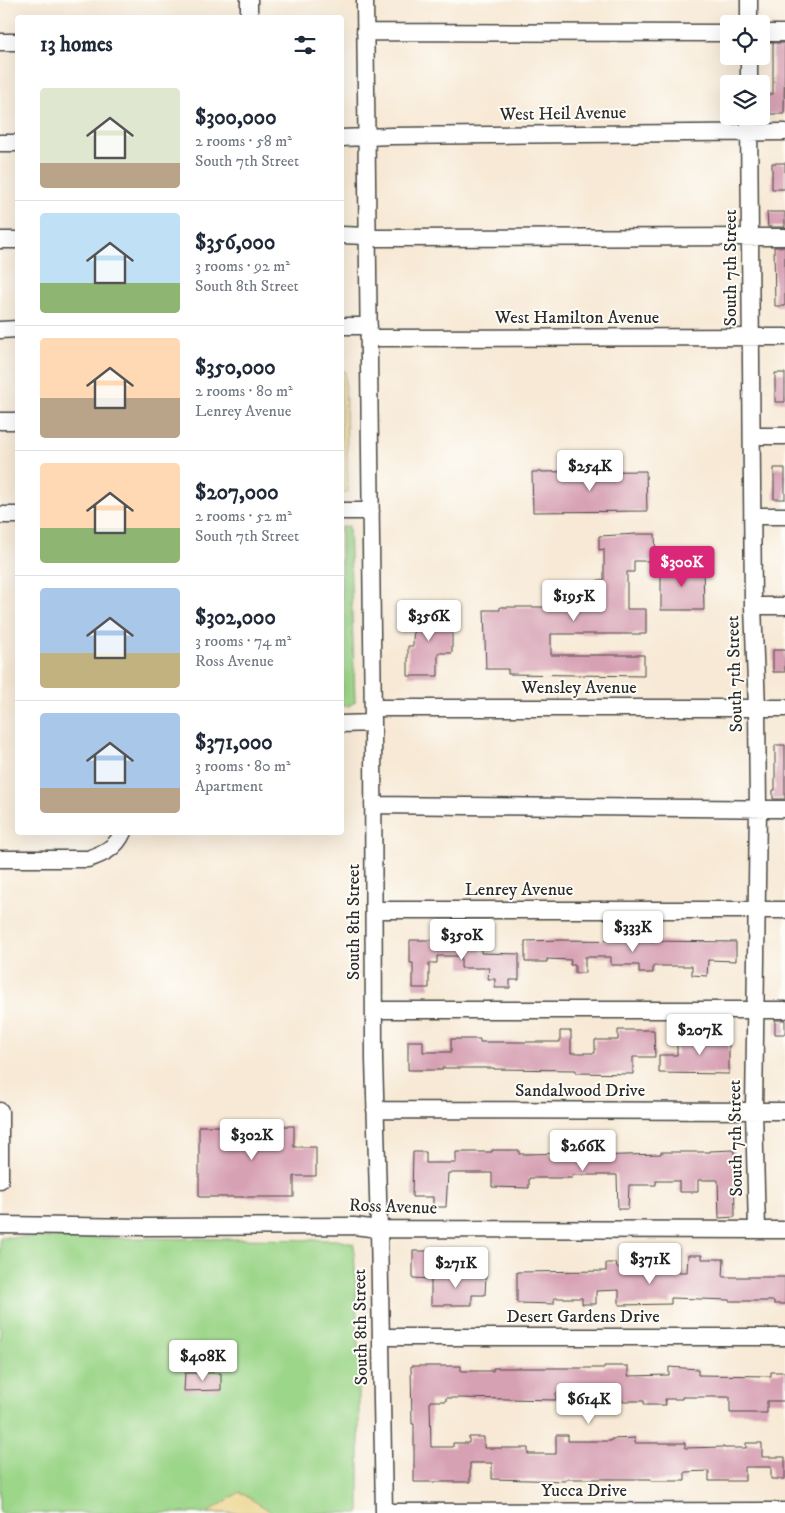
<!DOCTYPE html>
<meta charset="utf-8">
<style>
:root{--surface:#fff;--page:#f2f2f3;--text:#1f2937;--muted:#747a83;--line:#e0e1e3;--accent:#db2777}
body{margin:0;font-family:"IM FELL DW Pica",serif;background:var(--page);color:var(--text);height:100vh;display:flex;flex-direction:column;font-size:19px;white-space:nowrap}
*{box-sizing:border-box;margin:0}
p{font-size:16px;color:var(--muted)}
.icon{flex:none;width:28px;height:28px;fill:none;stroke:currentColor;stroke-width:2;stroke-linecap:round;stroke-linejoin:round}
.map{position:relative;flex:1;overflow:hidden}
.drawer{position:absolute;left:15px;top:15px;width:329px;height:820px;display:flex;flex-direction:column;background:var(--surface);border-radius:5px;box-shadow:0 5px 20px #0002}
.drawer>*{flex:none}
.fabs{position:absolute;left:720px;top:15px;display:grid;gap:10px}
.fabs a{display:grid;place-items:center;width:50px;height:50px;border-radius:5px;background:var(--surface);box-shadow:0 5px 20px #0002;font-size:25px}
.price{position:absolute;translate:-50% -42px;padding:0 11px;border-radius:5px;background:#fff;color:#222;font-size:16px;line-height:32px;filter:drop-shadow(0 1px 2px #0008)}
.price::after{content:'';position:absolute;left:50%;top:30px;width:15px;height:11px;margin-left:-8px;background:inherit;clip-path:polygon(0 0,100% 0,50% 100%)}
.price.current{background:var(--accent);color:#fff}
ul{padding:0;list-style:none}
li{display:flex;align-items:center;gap:15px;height:125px;padding:0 25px}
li+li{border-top:1px solid var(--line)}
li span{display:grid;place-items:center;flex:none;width:140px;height:100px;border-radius:5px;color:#555}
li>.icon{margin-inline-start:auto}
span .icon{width:60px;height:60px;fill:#fffc;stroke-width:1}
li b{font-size:21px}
h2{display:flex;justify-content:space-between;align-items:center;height:60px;padding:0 25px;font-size:21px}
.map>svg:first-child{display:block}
</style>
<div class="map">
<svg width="785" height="1513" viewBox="0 0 785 1513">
<rect width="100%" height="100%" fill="#fdfcf7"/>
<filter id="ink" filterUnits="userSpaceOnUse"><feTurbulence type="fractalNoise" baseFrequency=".02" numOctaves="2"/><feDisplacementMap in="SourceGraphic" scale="10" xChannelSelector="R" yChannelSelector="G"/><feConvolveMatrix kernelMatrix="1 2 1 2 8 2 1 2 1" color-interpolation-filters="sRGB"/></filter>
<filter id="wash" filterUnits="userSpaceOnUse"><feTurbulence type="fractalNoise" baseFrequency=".0096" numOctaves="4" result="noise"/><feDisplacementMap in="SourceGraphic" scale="20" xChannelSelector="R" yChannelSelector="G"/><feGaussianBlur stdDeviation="1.12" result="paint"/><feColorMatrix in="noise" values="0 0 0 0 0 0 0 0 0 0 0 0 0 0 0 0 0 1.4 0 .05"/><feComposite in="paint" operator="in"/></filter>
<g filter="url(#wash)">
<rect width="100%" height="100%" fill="#f7e9d5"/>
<path fill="#9cd689" stroke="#64805a" d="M349,526L355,702L348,706H341V527Z
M0,1237L337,1240L354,1244L359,1371V1513H0Z"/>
<path fill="#eeda9e" stroke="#8c8264" d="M341,371H345L348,492H341Z
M240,1492L273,1513H207Z"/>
<g id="blocks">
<path fill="#d7a1b4" d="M773,43H785L784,114H767V94H773Z
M772,163H785V189H772Z
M767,212H785V227H768Z
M774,247H785V306H775Z
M775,373H785V402H775Z
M774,468H785V499H774Z
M646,471L647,511L533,512L532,472Z
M637,534H655L656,561H634V572H627V609H646V634H551V655H644V676L508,674V669H486L484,610H500V607H598V580H604V549L599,550V536Z
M661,565H703L704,610H661Z
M414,611L452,612V653H438V676H408V646H413Z
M773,650H785V672H773Z
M775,745H785V799H773V790H775Z
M441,939H456V943H481V953L519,954V980H510V988H495V979H488L489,968H461V956H437V963H429V988H413V963H410V940H441Z
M561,940L736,942V961L708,960L707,976L692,975V966H653V973H639V965H611V957H585V973H575V965H570L571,960L547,959V962H525V941Z
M775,1020H785V1034H775Z
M712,1022H726V1040H729V1074L659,1073V1055H677V1044H710V1040H712Z
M618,1030H654L655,1057H633V1074L576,1073V1070L494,1069V1068H442V1070H408V1041H423V1052H451V1039H480V1042H560V1031H571V1053H595V1040H618Z
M199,1126H294V1147H316V1176H294V1197H199Z
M492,1150H519V1154L590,1153V1156L661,1154V1152H710V1151L734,1150L735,1217L719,1218L718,1180H698V1192H679V1181H656V1185H629L628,1209H618L617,1175H572V1178H529V1188L492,1187V1173H448L446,1207H433V1197H412L413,1152H426V1163H456V1152H492Z
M413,1251H431V1279L413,1278Z
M688,1255H702V1259H724L723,1277H785V1304H774V1301H729V1300L671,1298V1304L619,1305V1290L596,1291V1304H582V1298H554V1304L517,1303V1272L606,1271V1263H616L617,1268H645V1264L665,1263V1272H687Z
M431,1274L486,1275L485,1295H472V1305H431Z
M411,1366H461V1371H493V1368H604V1366H628V1376L669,1375V1367L698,1369V1375L771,1376V1372H785V1401H767V1413H730V1397H682V1399H665L666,1405H644V1401H604V1393H556V1400L459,1398H446V1401H430L431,1447H453V1443H469V1437H484V1448H528V1454H556V1435H568V1441H611V1439L635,1438V1443H685V1448L724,1447V1448H746V1443H762V1457H785V1479H771V1467H745V1481H709V1471L685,1472V1481H651V1479H566V1481L492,1479V1463H470V1482H414V1424H412Z
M185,1373H221V1390L184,1391Z"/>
</g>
</g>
<g filter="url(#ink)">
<use href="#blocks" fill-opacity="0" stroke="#4a4844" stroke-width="1"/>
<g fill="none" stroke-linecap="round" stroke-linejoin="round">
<g stroke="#4a4844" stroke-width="19">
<path id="minor" d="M249,0V18
M365,0L373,723L374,1060L379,1229L384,1513
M749,24V0
M365,32L729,33
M761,33H785
M0,42H18
M749,56V84
M749,116L753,606L757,708L758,809L754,1111L757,1230
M341,138L391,136L785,132
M0,143H18
M341,235L367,236
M367,238L785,237
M0,240H18
M341,326H369
M0,330L18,329
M369,338L785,337
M0,421H18
M752,436H785
M341,511H371
M0,515H18
M753,516H785
M753,606H785
M373,708H785
M341,724L373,723
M373,805L785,809
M0,859H88C103,854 116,848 123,832
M374,910H785
M374,1010H785
M375,1110L785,1111
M0,1111V1180
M0,1225L144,1227L354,1226L379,1229L785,1230
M381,1337H785
M384,1512L785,1511"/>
</g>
<use href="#minor" stroke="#fff" stroke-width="16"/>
</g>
</g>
<g text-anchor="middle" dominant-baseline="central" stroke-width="4" stroke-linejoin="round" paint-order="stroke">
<g font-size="18" fill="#2b2b2b" stroke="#fdfcf7">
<text transform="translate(563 114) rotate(-1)">West Heil Avenue</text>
<text transform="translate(731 268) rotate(-90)">South 7th Street</text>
<text x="577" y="318">West Hamilton Avenue</text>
<text transform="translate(735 674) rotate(-92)">South 7th Street</text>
<text x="579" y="688">Wensley Avenue</text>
<text x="519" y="890">Lenrey Avenue</text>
<text transform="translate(354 922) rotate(-90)">South 8th Street</text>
<text x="580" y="1091">Sandalwood Drive</text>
<text transform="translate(736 1138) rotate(-91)">South 7th Street</text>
<text transform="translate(393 1207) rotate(2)">Ross Avenue</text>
<text x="583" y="1317">Desert Gardens Drive</text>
<text transform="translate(361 1327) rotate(-91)">South 8th Street</text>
<text x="584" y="1491">Yucca Drive</text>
</g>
</g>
</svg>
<div class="fabs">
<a><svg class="icon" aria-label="locate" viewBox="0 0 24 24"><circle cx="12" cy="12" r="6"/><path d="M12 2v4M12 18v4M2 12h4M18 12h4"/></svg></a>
<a><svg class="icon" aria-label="layers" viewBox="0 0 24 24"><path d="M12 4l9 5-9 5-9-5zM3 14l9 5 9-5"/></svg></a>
</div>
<b class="price" style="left:590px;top:492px">$254K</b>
<b class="price current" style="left:682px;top:588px">$300K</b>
<b class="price" style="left:574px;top:622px">$195K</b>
<b class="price" style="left:429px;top:642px">$356K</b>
<b class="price" style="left:633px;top:953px">$333K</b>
<b class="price" style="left:462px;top:961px">$350K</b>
<b class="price" style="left:700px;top:1056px">$207K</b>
<b class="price" style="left:252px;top:1161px">$302K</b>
<b class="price" style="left:583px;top:1172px">$266K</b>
<b class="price" style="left:650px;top:1285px">$371K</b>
<b class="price" style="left:456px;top:1289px">$271K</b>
<b class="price" style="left:203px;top:1382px">$408K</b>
<b class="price" style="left:589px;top:1425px">$614K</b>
<section class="drawer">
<h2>13 homes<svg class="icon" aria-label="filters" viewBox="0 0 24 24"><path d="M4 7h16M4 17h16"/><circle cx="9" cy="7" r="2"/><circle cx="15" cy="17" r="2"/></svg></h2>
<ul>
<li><span style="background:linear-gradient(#dfe7d0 75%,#b9a48a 0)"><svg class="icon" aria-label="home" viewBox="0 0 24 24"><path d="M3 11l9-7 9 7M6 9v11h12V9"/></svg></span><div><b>$300,000</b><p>2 rooms · 58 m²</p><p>South 7th Street</p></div></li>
<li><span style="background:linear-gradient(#bfe0f5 70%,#8fb573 0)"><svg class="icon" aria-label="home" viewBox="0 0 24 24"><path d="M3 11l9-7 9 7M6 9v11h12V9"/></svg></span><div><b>$356,000</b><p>3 rooms · 92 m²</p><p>South 8th Street</p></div></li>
<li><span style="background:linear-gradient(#ffd9b3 60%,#b9a48a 0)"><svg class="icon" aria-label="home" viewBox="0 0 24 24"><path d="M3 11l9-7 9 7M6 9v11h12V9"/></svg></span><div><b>$350,000</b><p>2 rooms · 80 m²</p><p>Lenrey Avenue</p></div></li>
<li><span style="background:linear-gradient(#ffd9b3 65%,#8fb573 0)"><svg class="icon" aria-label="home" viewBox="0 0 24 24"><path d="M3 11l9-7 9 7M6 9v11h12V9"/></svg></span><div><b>$207,000</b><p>2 rooms · 52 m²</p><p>South 7th Street</p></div></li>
<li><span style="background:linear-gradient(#a9c7e8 65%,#c2b280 0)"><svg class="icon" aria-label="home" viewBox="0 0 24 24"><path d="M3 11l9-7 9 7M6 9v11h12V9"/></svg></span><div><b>$302,000</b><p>3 rooms · 74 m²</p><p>Ross Avenue</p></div></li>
<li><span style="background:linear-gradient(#a9c7e8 75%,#b9a48a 0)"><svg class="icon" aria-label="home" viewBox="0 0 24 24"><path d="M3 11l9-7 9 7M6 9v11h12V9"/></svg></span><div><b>$371,000</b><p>3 rooms · 80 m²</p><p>Apartment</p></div></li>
</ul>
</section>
</div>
